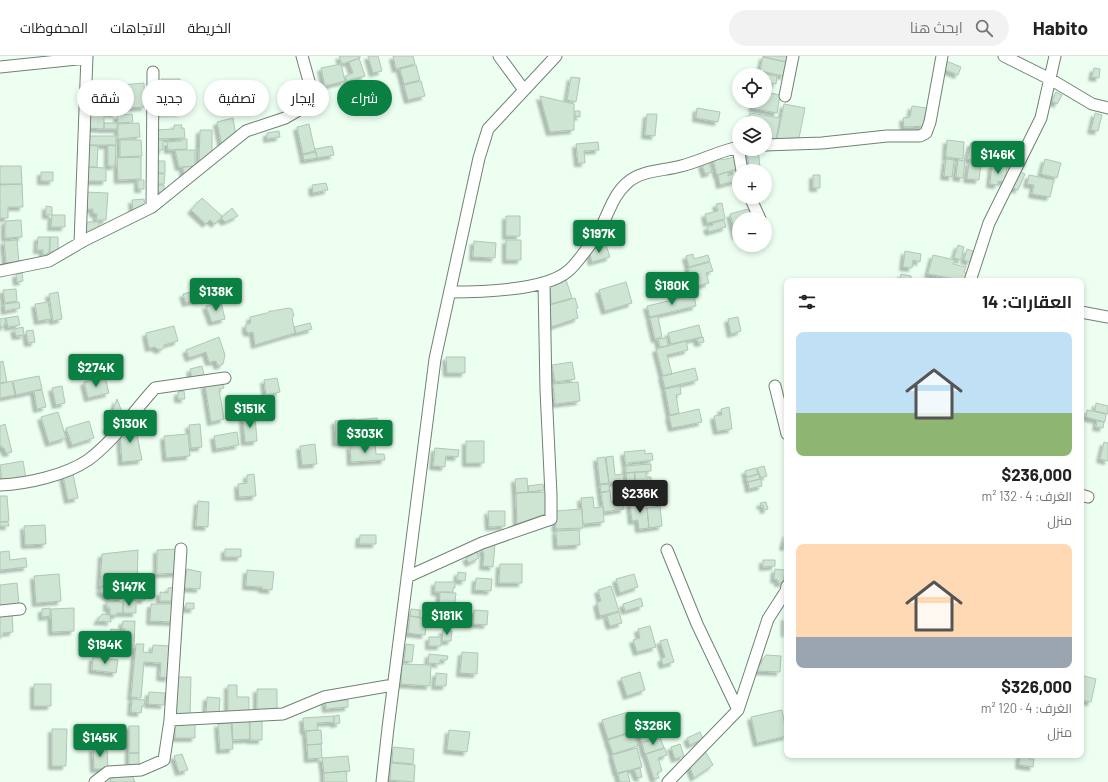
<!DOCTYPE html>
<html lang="ar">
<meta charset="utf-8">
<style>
:root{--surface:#fff;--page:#f2f2f2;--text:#222;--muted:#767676;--line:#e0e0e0;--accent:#0b8043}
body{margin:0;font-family:Barlow,Cairo,sans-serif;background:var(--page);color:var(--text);direction:rtl;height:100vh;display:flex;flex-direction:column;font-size:15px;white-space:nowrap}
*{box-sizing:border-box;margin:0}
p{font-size:13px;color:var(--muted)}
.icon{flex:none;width:22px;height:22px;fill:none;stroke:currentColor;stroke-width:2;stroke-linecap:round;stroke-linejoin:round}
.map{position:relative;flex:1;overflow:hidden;direction:ltr}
.sheet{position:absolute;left:784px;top:222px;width:300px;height:480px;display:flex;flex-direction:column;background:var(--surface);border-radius:8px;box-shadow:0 2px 6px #0003;direction:rtl}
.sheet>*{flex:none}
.hud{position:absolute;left:12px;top:24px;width:380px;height:36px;direction:rtl;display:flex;gap:8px}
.buttons{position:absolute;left:732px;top:12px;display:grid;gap:8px}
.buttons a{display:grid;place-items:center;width:40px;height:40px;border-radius:50%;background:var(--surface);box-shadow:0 2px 6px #0003;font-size:20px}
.price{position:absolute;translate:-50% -34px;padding:0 9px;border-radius:4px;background:var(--accent);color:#fff;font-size:13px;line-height:26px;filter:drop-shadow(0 1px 2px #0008)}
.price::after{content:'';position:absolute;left:50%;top:24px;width:12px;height:9px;margin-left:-6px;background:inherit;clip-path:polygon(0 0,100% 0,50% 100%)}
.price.selected{background:#222;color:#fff}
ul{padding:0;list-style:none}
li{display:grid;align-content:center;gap:8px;height:212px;padding:0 12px}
li span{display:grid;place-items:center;height:124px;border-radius:8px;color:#555}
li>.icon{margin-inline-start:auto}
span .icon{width:72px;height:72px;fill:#fffc;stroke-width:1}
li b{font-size:17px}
h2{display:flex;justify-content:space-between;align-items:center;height:48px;padding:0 12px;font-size:17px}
.chip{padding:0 14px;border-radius:18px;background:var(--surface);box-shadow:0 2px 6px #0003;font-size:14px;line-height:36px}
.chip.selected{background:var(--accent);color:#fff}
header{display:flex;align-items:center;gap:24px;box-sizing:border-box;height:56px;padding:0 20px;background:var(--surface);border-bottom:1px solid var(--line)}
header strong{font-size:19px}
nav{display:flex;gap:22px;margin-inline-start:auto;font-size:14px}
.search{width:280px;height:36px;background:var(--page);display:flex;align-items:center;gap:10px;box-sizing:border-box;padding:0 14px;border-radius:22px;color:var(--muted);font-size:15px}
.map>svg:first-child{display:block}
</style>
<header>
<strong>Habito</strong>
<div class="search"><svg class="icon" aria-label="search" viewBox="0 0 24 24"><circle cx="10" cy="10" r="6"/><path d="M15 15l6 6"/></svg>ابحث هنا</div>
<nav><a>الخريطة</a><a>الاتجاهات</a><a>المحفوظات</a></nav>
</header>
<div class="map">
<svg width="1108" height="726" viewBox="0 0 1108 726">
<defs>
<filter id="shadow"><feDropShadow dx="-3.5" dy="3.5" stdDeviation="1" flood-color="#0004"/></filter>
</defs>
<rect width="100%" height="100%" fill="#ecfff1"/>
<path fill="#cfe5d4" stroke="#b0c6b6" filter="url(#shadow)" d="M339,0H360V2L342,8Z
M368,0H378L382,15L373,17Z
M393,0H413L415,8L396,13Z
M763,0H788L786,6L763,1Z
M763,1L786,6L784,20L760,15Z
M359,2L365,20L347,25L345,20L353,17L349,6Z
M944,4L961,11L958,19L941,12Z
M341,8L345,25L325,30L321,12Z
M416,9L420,24L404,28L400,13Z
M1094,12L1100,13L1099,22L1092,21Z
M760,17L777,20L776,28L765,26V19H759Z
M571,21L580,22L576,46L567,44Z
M161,23H180L181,39L174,40V44H169V41H161Z
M421,25L425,40L408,44L404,29Z
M144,27L145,51L123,52L122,29Z
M765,36L780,39L777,57L752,52L754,45H765Z
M1056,36L1062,39L1057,48L1052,45Z
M540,40L574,48V74L550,76Z
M194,43V47L181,48V56L156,57L155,48L167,47V44Z
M784,48L805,52L799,82L777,83Z
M89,50H117L116,58L89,57Z
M912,50L927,52L924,64L925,70L904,71L903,62L910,61Z
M697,52L720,56L718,66L696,62Z
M575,55H580V61L575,60Z
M750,57L780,62L776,83L765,84V67H748Z
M1095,57L1102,59L1098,75L1091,74Z
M89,58H104V73L88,72Z
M132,58L133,66L118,67L117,59Z
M647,58H657L655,80L645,79Z
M233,62L236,80L222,90L217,66Z
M104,67H117V73H104Z
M139,67L140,81L118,83V68Z
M309,68L315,95L303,98L297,71Z
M174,69H182L181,72H184L185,82L156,83L155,74L174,73Z
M200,74H212V99L199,107Z
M279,75L280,81L267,83V77Z
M89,80H116V89H89Z
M182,83H187V93L168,94L167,86L182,85Z
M120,84H141L142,100L120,101Z
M155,84H163V94H155Z
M947,84L964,86L963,103L946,101Z
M598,86L599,94L584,95L585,107H578L576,88Z
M971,87L989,90L985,107L967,103Z
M88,89L98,90L97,111H87Z
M108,89L116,90L115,110H108Z
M332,90L334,99L317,102L315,93Z
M758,93L760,111L749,112L747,95Z
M997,93L1013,96L1011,110L994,107Z
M175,94H195V110L179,111Z
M316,96L317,102L304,104L303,99Z
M141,101V123L118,124L117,102Z
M721,101L722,104L734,101L737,113L717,119L713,103Z
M946,103L954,104L952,121L944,120Z
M1045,103L1061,107L1057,122L1041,118Z
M958,104L965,105L963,122L956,121Z
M154,105H165V117H154Z
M709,106L712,116L705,118L702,108Z
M969,106L981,107L979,124L967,123Z
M992,109L1007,111L1005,126L998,125V129L990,128Z
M0,110H21L22,128H0Z
M199,110L184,122L183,111Z
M87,111L106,112V125H87Z
M736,114L739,124L720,129L718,119L728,116V120L733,118L732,115Z
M1019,115L1025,118L1018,134L1012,131Z
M41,116H53V125H41Z
M155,117L165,118L164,128H155Z
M813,119H820V132H813Z
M1029,119L1054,124L1050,141L1032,138L1034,129L1027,128Z
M138,124H144V133H138Z
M326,127L328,134L313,137L312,129Z
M22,128L23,151H8V162H0V129Z
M155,129H164V138L155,134Z
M85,136L108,137L106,164H96L97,158L93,157V153H85Z
M202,142L222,160L215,168L210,164L206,168L191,154Z
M144,143L145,150L133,156L132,144Z
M722,147L725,163L707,167L705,158L718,155L716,148Z
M46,150L52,151V159H46Z
M232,152L238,160L225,166L221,162Z
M748,153L754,163H739V179L736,180L730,158Z
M52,159H65V171H51Z
M506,160H520V180H506Z
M21,164L22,181L5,182V165Z
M724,164L726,171L709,176L707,171L713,169V167Z
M84,166H99V172L84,178Z
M38,181H50L49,197L43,199V194H37Z
M50,181H58V193L50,197Z
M17,184L19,206L6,207L4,185Z
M506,184H521V204H506Z
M474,185L496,187L495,202L473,201Z
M606,189L610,201L592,206L589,194Z
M958,189L964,191L961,204L954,202Z
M967,193L973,195L970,206L964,204Z
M905,195L921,198L920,206L913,204L912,212L903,211Z
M693,198L694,203L708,199L710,205L689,211L686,200Z
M933,199L955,204L953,208L966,211L964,216L968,217L966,225L928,218Z
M710,206L713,215L706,217L709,227L694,231L688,212Z
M22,217L23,225L17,226L16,218Z
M901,218L911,220V224L916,225H900Z
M566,224L572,242L551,248L550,229Z
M626,226L632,247L605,255L599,234Z
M16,233L17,245L5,247L3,234Z
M199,234L201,243L186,247L183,238Z
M58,236L62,263L53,265L49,238Z
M694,239L696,250L650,261L647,250Z
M575,242L578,252L576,253L578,262L551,271L550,249Z
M19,246L20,252L5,255L4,248Z
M48,246L51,263L38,265L35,248Z
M221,246L225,263L212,266L206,250Z
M289,252L292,253L294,260L292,262L295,277L255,289L253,276L248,277L246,274V268H250V266H251L250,261L267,257L270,255H274L277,254Z
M18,260L20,269L8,271L6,262Z
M658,260L662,281L655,283L650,262Z
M738,261L741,275L731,278L728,263Z
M6,262L4,271H1L0,270V263Z
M310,267L312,273L296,277L294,271Z
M699,269L702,281L671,288L668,277Z
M174,270L178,285L164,289V291L161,294L157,293L155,291L149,292L146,277Z
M23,271L24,279L16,280L14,273Z
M33,274L35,286L28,287L26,275Z
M219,281L225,299L223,308L218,310L216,305L209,306L206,296L189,302L186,294Z
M703,281L704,286L698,287L697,283Z
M667,282L668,290L660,291L658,283Z
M686,285L688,294L667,299L672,318L663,320L656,293Z
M446,301H465V317H447Z
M3,305L7,326L0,327V306Z
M572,306L575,323L555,326L552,309Z
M202,310L204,319L192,321L190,313Z
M695,312L698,324L665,332L662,320Z
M39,320L42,333L16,339L13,325Z
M105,321L109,337L88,342L84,326Z
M277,322L280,336L266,339L264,324Z
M12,325L15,339L0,342V328Z
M223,325L224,332L219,333L224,363L211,366L205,329Z
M578,326L580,345L555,348L553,328Z
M62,330L65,347L56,349L52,332Z
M680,330L681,338L676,339L679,357L670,359L665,333Z
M42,334L46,351L37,353L34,335Z
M184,335L185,343H178V336Z
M117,343L122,356L116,360L113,354Z
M1096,347L1108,350V358L1095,355Z
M729,351L732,373L717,375L714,360L722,359L721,353Z
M699,353L702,366L672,372L669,360Z
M1087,354L1106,358L1105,366L1086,361Z
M58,356L66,382L49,387L41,361Z
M255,360L257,385L245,386L243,361Z
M377,362L379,381L357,383L355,364Z
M355,363L356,386L336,387L335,365Z
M134,364L142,404L122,406L120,378Z
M89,365L94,382L72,389L66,372Z
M1097,365L1104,366L1103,372L1096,371Z
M5,368L12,396L6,397L4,392H2V390H0V370Z
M111,368L116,373L111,378L106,373Z
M200,368L202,391L191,392L189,369Z
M237,376L239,389L216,393L214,380Z
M188,378L190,400L166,402L164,380Z
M466,385H484V407H466Z
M1104,386L1108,387V405L1100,403Z
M315,388L317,408L302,409L300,390Z
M375,388L376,398H384L385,404L351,406L350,390Z
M435,392L459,394L458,401L446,400L445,411L433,410Z
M645,394V398L652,397L653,404L628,407L629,409H626L624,396Z
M613,400L615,419L623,418L624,425L609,427L606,401Z
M605,401L609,427L600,428L597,402Z
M23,405L26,422L2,427L0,409Z
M651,408V415L626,417V410Z
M764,410L767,420L761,422L757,412Z
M756,412L758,418L747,421L745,415Z
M634,416L635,427L627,428L626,417Z
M635,416H646V421H651V426L635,427Z
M73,418L78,442L68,444L63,420Z
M254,418L256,440L239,441L238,428L247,427V419Z
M759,418L760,423L748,426L746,422Z
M527,422L528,436L516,437L515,423Z
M761,423L762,430L749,433L748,426Z
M642,427V430L656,429L657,437L628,439L627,428Z
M543,428L544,434L529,436L528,430Z
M609,428L610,435L601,436L600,429Z
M610,435L611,446L623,444L624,453L604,456L601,437Z
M548,436V457L517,468L516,437Z
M0,440H7L9,465L0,466Z
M593,441L594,452L603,451L604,466L583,468L581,442Z
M198,445L209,446L208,471L196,470Z
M646,445L649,472L639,473L638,464L632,465L630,447Z
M766,446L768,453L764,454L763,449L761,450L760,447Z
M660,450L662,470L649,472L647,452Z
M582,453L583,472L556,473L555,455Z
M488,455H505V470L489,471Z
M0,466H8L9,470H0Z
M45,469L46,488L25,489L24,470Z
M579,474L580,489L557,490L556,475Z
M787,477V491L783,490Z
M360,479H376V488H359Z
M495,487L493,511L483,510L484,498L482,493Z
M178,493V517L157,518V494Z
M225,493H241V501H225Z
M138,494L137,531L100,530L102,498Z
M9,495L10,504L26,502L27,511L0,514V496Z
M477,496L479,502L469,507L466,502Z
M763,504H775V510L763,511Z
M500,508H522V527H499Z
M187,513L201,516L200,533L184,532Z
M775,513L785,514L783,527H778V524L774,523Z
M247,514L274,516L272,534L262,533V531L246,530Z
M458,516L466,517L465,525L457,524Z
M59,518L61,545L36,547L34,520Z
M634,518L638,531L620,537L616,523Z
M476,522L492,523L491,535L475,534Z
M435,526H455V532H453V536H435Z
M17,527L19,549L0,551V529Z
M611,530L619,555L600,560L597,547L601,545L598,534Z
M101,531H123V543H111L100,536Z
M175,531V545H160V536L168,537V532Z
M136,532H145V544H135Z
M440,536L456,537L454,554L439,553Z
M641,542L643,550L625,555L623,548Z
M123,544L136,545V557H123Z
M107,545L123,546V557H117V559H110V552H107Z
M186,547H194V553H186Z
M151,548H175L174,566L150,565Z
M50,552V560L42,561V553Z
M74,552V575L52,576L51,553Z
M411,553L420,554V561L410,560Z
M474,554L488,555L487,569L473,568Z
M619,556L622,567L610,570L607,560Z
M12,557L13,576L3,577V580H0V558Z
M102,558L110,559L111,566L97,565Z
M410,560L427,563L425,579L408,577Z
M785,561H787V577H785Z
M123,565H135L134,590H127L128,583H125V573H122Z
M650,570L656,591L637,596L633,584L640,582L638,573Z
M111,573L119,574V589H110Z
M443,574L452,575L451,585H442Z
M429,581H441V590H429Z
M667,583L674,606L663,609L661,603L665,601L660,585Z
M136,588H144L143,596L152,597L153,589L171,590L169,622L160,621L161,607L144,606L141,642L131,641Z
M406,588L414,589L412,606L404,605Z
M462,596L478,597L477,618L460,617Z
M429,598L448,600L447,604H440V608L428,607Z
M766,599L781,600L780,616L756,615Z
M93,601L118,604L116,617L92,614Z
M402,608L431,609L430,630L401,628Z
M640,616L645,634L627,640L621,622Z
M436,617L447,618L446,630H435Z
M1084,620L1096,623L1091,646L1081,644V632Z
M178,621H191L190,660H174Z
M34,628H51V650H34Z
M228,629H237V641H249V657H228Z
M257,633H277V654H257Z
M149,636L165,637L164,649L148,648Z
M207,641L220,642L219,661L206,660Z
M132,643L145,644L144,650H142L141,657L131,656Z
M348,644V651L326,653L325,645Z
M782,654L787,680L757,687L751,661Z
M628,656L634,675L608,683L602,664Z
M652,657L657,672L649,674L652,683L642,687L634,663Z
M339,659L340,667L334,668V660Z
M334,660V666L317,667L318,674L304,675L303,662Z
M262,664V684H250V665Z
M249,665L250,683L233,684L232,666Z
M231,667L233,693L220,694L218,668Z
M175,668H195V682H175Z
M129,670H139V697H129Z
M52,673H67L66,710H52Z
M321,674L322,688L307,689L306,675Z
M449,674L470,676L467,696L447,694Z
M633,676L638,690L613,698L608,684Z
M700,676L703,683L690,689L687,682Z
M660,681L664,692L645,698L642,687Z
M321,688L322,702L308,703L307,689Z
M680,688L684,700L675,703L671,691Z
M393,691L414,693L413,708L392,706Z
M93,692H107L108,713H94Z
M637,692L642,711L617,717L612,699Z
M665,692L667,699L658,702L662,715L657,717L659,722L654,723L646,698Z
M705,695L713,709L694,722L689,709Z
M129,697H139V709H129Z
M182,698L188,714L179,716L174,700Z
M1020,699H1030L1029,703H1034L1033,711L1019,709Z
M348,700L350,715L324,717L322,702Z
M391,707L415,709L414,726L390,724Z
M640,712L642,721L638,722L634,714Z
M346,715L347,726H324V717Z
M627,715L630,726H620L618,718Z
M131,716L135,726H111L110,723Z"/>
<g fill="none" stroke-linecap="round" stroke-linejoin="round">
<g stroke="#6f8374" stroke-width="13">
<path id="minor" d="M499,0L524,34
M1004,0L1050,23L1092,48L1108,52
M0,11L87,2
M785,40L793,0
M765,89L822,87L887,80H920L926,77L930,66L942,0
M738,91L742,115
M750,141L760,163
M152,151L153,16
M80,187L87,0
M0,215L49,205L85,184L152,151L246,75L285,62L304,51L312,36L302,0
M970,225L989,167L1041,62L1055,0
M450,236C480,236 545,235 568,215C575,210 593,185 598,177C608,160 612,140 627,127C641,114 663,115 681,110C701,105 719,95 739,91
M1081,256L1108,261
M775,330L787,378
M0,429C27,428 66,419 88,404C114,385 133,356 155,332L225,322
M1081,439L1088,441
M667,494L697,568L738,654
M407,521L482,487L551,463V439L546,334L544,228
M0,555L20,553
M170,664L283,658L324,641L393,629
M95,726L108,716L141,714L164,704L170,664L181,493
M382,726L388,672L435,303L479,102L488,73L556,0
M668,726L738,654L768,563L786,535L787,530"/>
</g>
<use href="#minor" stroke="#fff" stroke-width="11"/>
</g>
</svg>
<div class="buttons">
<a><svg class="icon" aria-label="locate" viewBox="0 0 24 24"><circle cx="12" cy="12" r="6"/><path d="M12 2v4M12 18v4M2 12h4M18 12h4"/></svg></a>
<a><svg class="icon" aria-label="layers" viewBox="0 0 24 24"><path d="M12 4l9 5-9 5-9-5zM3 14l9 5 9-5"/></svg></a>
<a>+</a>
<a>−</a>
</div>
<b class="price" style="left:998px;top:119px">$146K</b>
<b class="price" style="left:599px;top:198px">$197K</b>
<b class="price" style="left:672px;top:250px">$180K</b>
<b class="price" style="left:216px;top:256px">$138K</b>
<b class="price" style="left:96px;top:332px">$274K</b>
<b class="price" style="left:250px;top:373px">$151K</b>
<b class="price" style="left:130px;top:388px">$130K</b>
<b class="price" style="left:365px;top:398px">$303K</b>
<b class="price selected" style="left:640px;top:458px">$236K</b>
<b class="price" style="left:129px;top:551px">$147K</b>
<b class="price" style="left:447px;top:580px">$181K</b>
<b class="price" style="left:105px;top:609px">$194K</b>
<b class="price" style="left:653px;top:690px">$326K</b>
<b class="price" style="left:100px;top:702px">$145K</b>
<div class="hud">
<a class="chip selected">شراء</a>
<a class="chip">إيجار</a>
<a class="chip">تصفية</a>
<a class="chip">جديد</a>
<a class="chip">شقة</a>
</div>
<section class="sheet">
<h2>العقارات: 14<svg class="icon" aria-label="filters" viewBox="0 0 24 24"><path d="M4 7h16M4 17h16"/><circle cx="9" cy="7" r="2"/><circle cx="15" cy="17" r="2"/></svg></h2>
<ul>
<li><span style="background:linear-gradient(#bfe0f5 65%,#8fb573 0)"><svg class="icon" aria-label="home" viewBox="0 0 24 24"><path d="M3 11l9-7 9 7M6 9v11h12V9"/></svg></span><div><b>$236,000</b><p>الغرف: 4 · 132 m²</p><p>منزل</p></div></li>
<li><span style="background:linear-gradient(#ffd9b3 75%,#9aa5b1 0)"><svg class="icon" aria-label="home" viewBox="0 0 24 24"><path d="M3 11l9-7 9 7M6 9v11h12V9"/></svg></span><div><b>$326,000</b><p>الغرف: 4 · 120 m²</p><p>منزل</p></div></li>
</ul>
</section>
</div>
